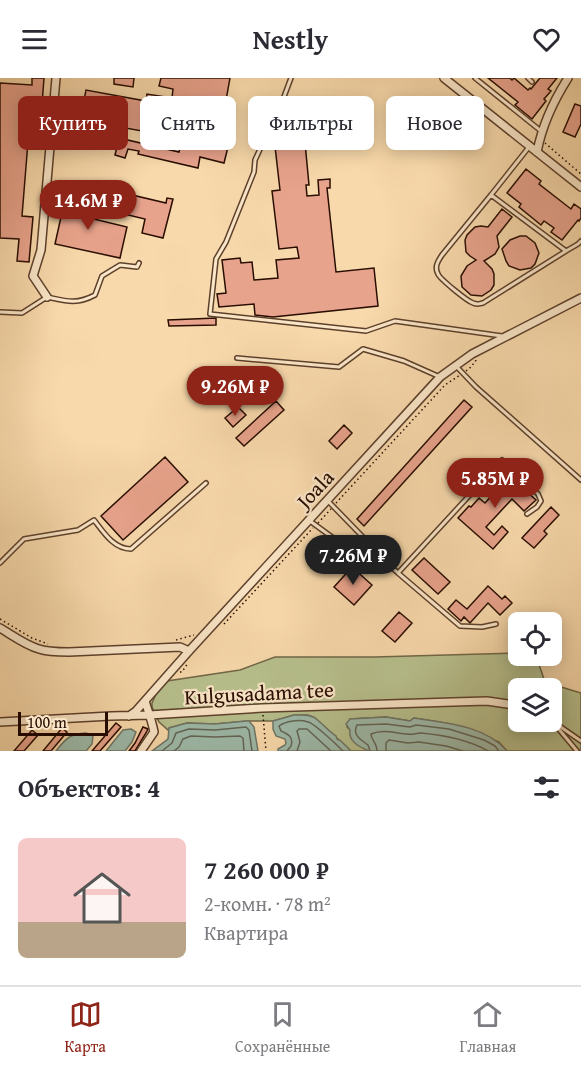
<!DOCTYPE html>
<html lang="ru">
<meta charset="utf-8">
<style>
:root{--surface:#fff;--page:#f2f2f3;--text:#2b2b33;--muted:#7c7c81;--line:#e1e1e2;--accent:#8f2418}
body{margin:0;font-family:"Gentium Book Plus",serif;background:var(--page);color:var(--text);height:100vh;display:flex;flex-direction:column;font-size:22px;white-space:nowrap}
*{box-sizing:border-box;margin:0}
p{font-size:20px;color:var(--muted)}
.icon{flex:none;width:33px;height:33px;fill:none;stroke:currentColor;stroke-width:2;stroke-linecap:round;stroke-linejoin:round}
.map{position:relative;height:673px;overflow:hidden}
.drawer{display:flex;flex-direction:column;background:var(--surface);flex:1}
.drawer>*{flex:none}
.banner{position:absolute;left:18px;top:18px;width:546px;height:54px;display:flex;gap:12px}
.buttons{position:absolute;left:508px;top:534px;display:grid;gap:12px}
.buttons a{display:grid;place-items:center;width:54px;height:54px;border-radius:9px;background:var(--surface);box-shadow:0 3px 15px #0003;font-size:30px}
.scale{position:absolute;left:18px;bottom:15px;width:90px;box-sizing:border-box;padding-left:6px;border:3px solid #290d01;border-top:0;font-size:16px;line-height:21px;white-space:nowrap;color:#290d01;-webkit-text-stroke:4px #fae6c8;paint-order:stroke}
.price{position:absolute;translate:-50% -51px;padding:0 14px;border-radius:21px;background:var(--accent);color:#fff;font-size:20px;line-height:39px;filter:drop-shadow(0 2px 3px #0008)}
.price::after{content:'';position:absolute;left:50%;top:36px;width:18px;height:14px;margin-left:-9px;background:inherit;clip-path:polygon(0 0,100% 0,50% 100%)}
.price.current{background:#222;color:#fff}
ul{padding:0;list-style:none}
li{display:flex;align-items:center;gap:18px;height:150px;padding:0 18px}
li span{display:grid;place-items:center;flex:none;width:168px;height:120px;border-radius:9px;color:#555}
li>.icon{margin-inline-start:auto}
span .icon{width:72px;height:72px;fill:#fffc;stroke-width:1}
li b{font-size:26px}
h2{display:flex;justify-content:space-between;align-items:center;height:72px;padding:0 18px;font-size:26px}
.pill{padding:0 21px;border-radius:9px;background:var(--surface);box-shadow:0 3px 15px #0003;font-size:21px;line-height:54px}
.pill.current{background:var(--accent);color:#fff}
header{display:flex;justify-content:space-between;align-items:center;height:78px;padding:0 18px;background:var(--surface);font-size:27px;font-weight:600}
.dock{display:flex;justify-content:space-around;align-items:center;height:84px;border-top:2px solid var(--line);background:var(--surface);font-size:16px;color:var(--muted)}
.dock a{display:grid;justify-items:center;gap:3px}
.dock .current{color:var(--accent)}
.map>svg:first-child{display:block}
</style>
<header><svg class="icon" aria-label="menu" viewBox="0 0 24 24"><path d="M4 6h16M4 12h16M4 18h16"/></svg>Nestly<svg class="icon" aria-label="heart" viewBox="0 0 24 24"><path d="M12 20l-8-8c-3-5 5-10 8-4 3-6 11-1 8 4z"/></svg></header>
<div class="map">
<svg width="581" height="673" viewBox="0 0 581 673">
<rect width="100%" height="100%" fill="#f8d9ab"/>
<filter id="stains"><feTurbulence type="fractalNoise" baseFrequency=".00333" numOctaves="4"/><feColorMatrix values="0 0 0 0 .2 0 0 0 0 .09 0 0 0 0 .02 0 0 0 .5 -.17"/></filter>
<radialGradient id="worn" r=".72"><stop offset=".6" stop-color="#630" stop-opacity="0"/><stop offset="1" stop-color="#630" stop-opacity=".3"/></radialGradient>
<path fill="#b7c08d" stroke="#706647" stroke-width="1.5" fill-rule="evenodd" d="M519,575V578H536L544,601L548,605L581,615V673H507L499,664L451,646L414,640L410,643L386,639L350,641L347,649L373,672L377,673H351L315,640L308,637H294L273,643H247L215,646L187,645L169,650L168,652L159,644L152,629V625L157,614L167,603L240,592L275,579H374ZM519,610H552V644H519Z"/>
<path fill="#9dbaaa" stroke="#6f7566" stroke-width="1.5" d="M294,637C301,637 310,636 315,640C323,646 328,653 336,658L337,661L341,663L351,673H278V671L285,667L286,665L285,661L276,658L273,651V643Z
M386,639L410,643L414,640C445,645 485,647 507,673H369C360,669 348,664 350,652L346,646L350,641Z
M247,643H249L254,649L258,673H152L168,661L169,650L187,645L215,646Z
M131,651L136,654L132,664L125,673H106L123,652Z
M86,655L93,658L92,666L86,673H56C66,660 70,656 86,655Z"/>
<g fill="none" stroke-linecap="round" stroke-linejoin="round">
<path stroke="#636456" stroke-width="1.5" d="M162,673L172,665L176,655L189,651L215,652L246,649L249,652L252,673
M174,673L179,669L183,661L191,658L215,659L240,658L243,660L244,673
M287,673L291,668C294,659 288,656 281,653L279,648C286,643 299,641 308,644C314,645 338,668 343,673
M297,673L300,664L297,653L299,651H307L331,673
M370,673L368,667C360,661 352,657 357,647L386,646L410,649L416,647L449,651L484,662L495,668L499,673
M377,673C377,665 371,662 371,656C382,651 395,655 407,656C412,657 416,655 421,655C443,657 469,662 488,673
M386,673V665L389,662L408,665L419,664L446,668L463,673"/>
</g>
<path fill="#e8a38c" stroke="#290d01" stroke-width="1.5" d="M32,0H44L41,40L30,39L22,138L33,139L29,184L17,183L19,161L0,160V5L32,7Z
M114,0H134L133,9L114,6Z
M161,0H230L221,50L229,51L226,60L230,61L224,85L200,79L198,90L138,76L139,73L128,71L125,80L115,77L119,60L179,74L182,60L80,42L86,12L146,23L147,16L172,20L173,11L159,8Z
M488,0H510L512,2L514,0L528,12L530,10L531,11L540,0H557L548,11L551,13L544,21L546,23L532,41L515,27L518,24Z
M575,26L581,28V46L575,59L563,54Z
M280,50L281,56L304,54L309,107H306L307,118L319,117L318,102L330,101V110H327L336,194L374,190L378,228L273,239L255,237L254,226L219,229L217,216L226,215L222,182L240,180L241,185L252,184L254,202L278,200L276,182L299,180L297,169L279,171L272,113L280,112L273,51Z
M526,91L541,103L539,106L571,131L574,126L581,131V140L579,143L578,142L562,162L551,154L554,150L544,143L541,147L519,129L521,126L507,115Z
M90,107L166,125L167,120L173,121L163,160L142,155L145,141L124,136L125,132L86,123Z
M63,111L74,113L69,135L127,149L120,180L55,166L61,139L57,138Z
M502,131L512,139L497,158L499,169L495,176L484,183L492,191L494,196V207L491,212L482,218L471,217L462,209L461,198L467,188L476,182L470,178L466,174L465,162L467,157L475,149L481,148L488,149Z
M520,158H526L535,165L539,175L535,186L531,190L520,192L509,188L506,183L502,171L510,162Z
M216,240V247L169,248L168,242Z
M464,322L472,329L364,448L357,441Z
M276,323L284,332L244,368L236,360Z
M238,329L246,337L233,349L225,340Z
M344,347L352,355L337,371L329,363Z
M165,379L188,404L123,462L101,438Z
M502,391L536,422L524,433L512,421L486,449L494,457L502,448L508,454L493,471L458,440L469,428L471,429L479,420L485,425L502,406L495,400Z
M551,429L559,437L544,453L547,456L534,470L522,460Z
M424,480L450,504L438,516L412,492Z
M352,489L372,507L354,527L334,509Z
M488,508L502,521L505,518L512,525L500,537L488,525L470,545L464,539L461,543L448,531L456,522L467,531Z
M399,534L412,545L395,564L382,553Z
M116,645L121,649L100,673H92Z
M143,649L148,651L146,655L135,673H129L135,665Z
M62,650L67,654L51,673H43Z
M32,652L38,657L24,673H14Z"/>
<g fill="none" stroke-linecap="round" stroke-linejoin="round">
<g stroke="#5d402c" stroke-width="6">
<path id="lane" d="M291,0L282,24L255,82L254,94L226,164L216,181L210,236L366,253L395,243L502,258
M475,0L541,53
M528,0L532,4
M491,117L529,69
M566,173L491,117L442,177C438,183 434,189 438,196C440,201 467,223 473,225C478,227 478,226 483,225L566,173L578,166L581,163
M0,234L22,235L47,219C66,223 76,227 95,217L102,198L120,187L137,189L139,185
M237,280L339,289L363,271L404,283L440,299
M456,288L476,309L581,402
M328,423L362,458L367,467L398,495L502,382L538,416L541,423L537,429L527,436
M310,443L336,462
M0,485L24,461L78,452L94,442C104,455 114,471 131,471L206,405
M398,495L460,548L482,549L496,546
M552,643L577,673
M555,645L581,663"/>
</g>
<g stroke="#5d402c" stroke-width="10">
<path id="street" d="M444,0L581,109
M537,74C542,48 554,22 568,0
M47,219L33,198L41,172L56,0
M0,550C12,557 25,567 39,571C48,574 59,574 69,574L180,569L189,573
M129,638L136,633L189,573L440,299L472,276L581,220
M0,644L111,638L149,637L262,630L453,624L487,623L514,627L519,629
M141,673L154,654C152,643 148,633 145,623"/>
</g>
<path stroke="#290d01" stroke-width="1.5" stroke-dasharray="1.5 3" stroke-linecap="butt" d="M545,65L581,96
M466,293L471,289L477,281
M336,425L445,307L460,297
M318,445L331,431
M0,541L32,560L48,566
M224,546L313,450
M176,562L194,557
M180,594H182L188,585
M263,637L266,673"/>
<use href="#lane" stroke="#fae6c8" stroke-width="3"/>
<use href="#street" stroke="#fae6c8" stroke-width="7"/>
</g>
<g text-anchor="middle" dominant-baseline="central" stroke-width="4.5" stroke-linejoin="round" paint-order="stroke">
<g font-size="21" fill="#290d01" stroke="#fae6c8">
<text transform="translate(315 411) rotate(-47)">Joala</text>
<text transform="translate(259 615) rotate(-3)">Kulgusadama tee</text>
</g>
</g>
<rect width="100%" height="100%" filter="url(#stains)"/>
<rect width="100%" height="100%" fill="url(#worn)"/>
</svg>
<div class="buttons">
<a><svg class="icon" aria-label="locate" viewBox="0 0 24 24"><circle cx="12" cy="12" r="6"/><path d="M12 2v4M12 18v4M2 12h4M18 12h4"/></svg></a>
<a><svg class="icon" aria-label="layers" viewBox="0 0 24 24"><path d="M12 4l9 5-9 5-9-5zM3 14l9 5 9-5"/></svg></a>
</div>
<div class="scale">100 m</div>
<b class="price" style="left:88px;top:153px">14.6M ₽</b>
<b class="price" style="left:235px;top:339px">9.26M ₽</b>
<b class="price" style="left:495px;top:431px">5.85M ₽</b>
<b class="price current" style="left:353px;top:508px">7.26M ₽</b>
<div class="banner">
<a class="pill current">Купить</a>
<a class="pill">Снять</a>
<a class="pill">Фильтры</a>
<a class="pill">Новое</a>
</div>
</div>
<section class="drawer">
<h2>Объектов: 4<svg class="icon" aria-label="filters" viewBox="0 0 24 24"><path d="M4 7h16M4 17h16"/><circle cx="9" cy="7" r="2"/><circle cx="15" cy="17" r="2"/></svg></h2>
<ul>
<li><span style="background:linear-gradient(#f6c9c9 70%,#b9a48a 0)"><svg class="icon" aria-label="home" viewBox="0 0 24 24"><path d="M3 11l9-7 9 7M6 9v11h12V9"/></svg></span><div><b>7 260 000 ₽</b><p>2-комн. · 78 m²</p><p>Квартира</p></div></li>
</ul>
</section>
<nav class="dock">
<a class="current"><svg class="icon" aria-label="map" viewBox="0 0 24 24"><path d="M3 6l6-2 6 2 6-2v14l-6 2-6-2-6 2zM9 4v14M15 6v14"/></svg>Карта</a>
<a><svg class="icon" aria-label="saved" viewBox="0 0 24 24"><path d="M7 4h10v16l-5-4-5 4z"/></svg>Сохранённые</a>
<a><svg class="icon" aria-label="home" viewBox="0 0 24 24"><path d="M3 11l9-7 9 7M6 9v11h12V9"/></svg>Главная</a>
</nav>
